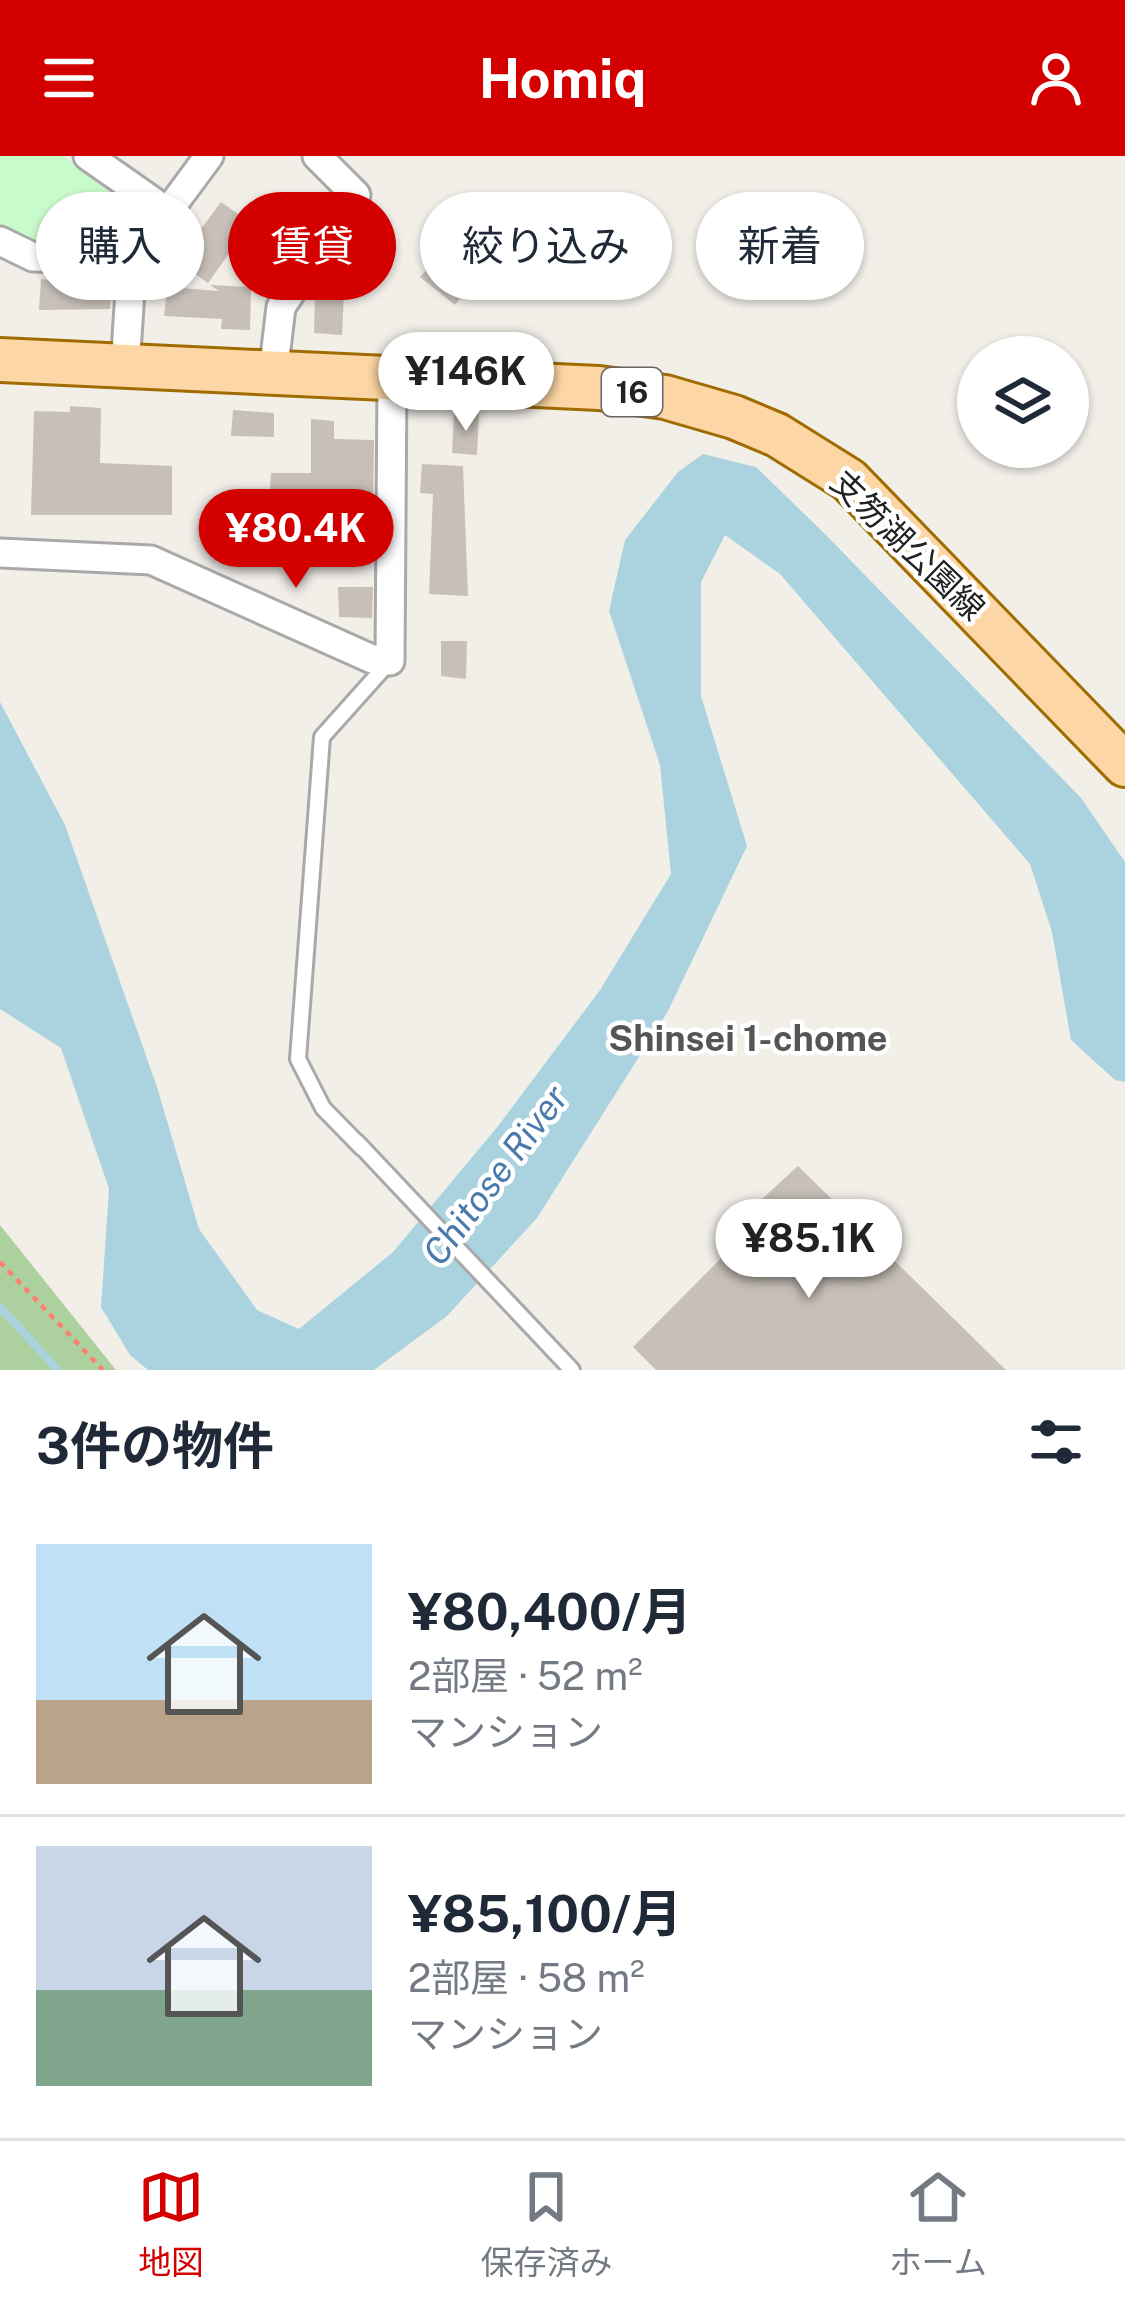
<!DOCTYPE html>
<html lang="ja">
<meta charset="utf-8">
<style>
:root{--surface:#fff;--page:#f6f6f7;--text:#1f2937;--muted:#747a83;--line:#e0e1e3;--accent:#d40000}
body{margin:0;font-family:"Public Sans","Noto Sans JP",sans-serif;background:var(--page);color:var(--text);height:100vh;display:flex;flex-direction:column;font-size:45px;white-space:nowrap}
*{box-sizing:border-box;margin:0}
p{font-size:39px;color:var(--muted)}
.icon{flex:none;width:66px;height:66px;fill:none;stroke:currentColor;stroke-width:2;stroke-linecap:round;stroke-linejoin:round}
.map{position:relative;height:1214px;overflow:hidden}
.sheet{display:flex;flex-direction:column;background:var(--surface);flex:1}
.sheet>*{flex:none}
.banner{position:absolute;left:36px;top:36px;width:1053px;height:108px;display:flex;gap:24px}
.tools{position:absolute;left:957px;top:180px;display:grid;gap:24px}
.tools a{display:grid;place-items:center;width:132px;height:132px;border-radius:50%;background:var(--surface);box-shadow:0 3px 9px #0004;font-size:60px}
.price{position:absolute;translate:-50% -102px;padding:0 27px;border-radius:42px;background:#fff;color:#222;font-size:39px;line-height:78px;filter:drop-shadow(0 3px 6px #0008)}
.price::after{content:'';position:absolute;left:50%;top:72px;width:36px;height:27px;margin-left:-18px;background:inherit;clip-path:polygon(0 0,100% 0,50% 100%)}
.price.current{background:var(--accent);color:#fff}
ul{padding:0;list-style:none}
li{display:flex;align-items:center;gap:36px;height:300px;padding:0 36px}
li+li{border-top:3px solid var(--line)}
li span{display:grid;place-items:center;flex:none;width:336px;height:240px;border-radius:0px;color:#555}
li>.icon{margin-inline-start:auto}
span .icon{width:144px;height:144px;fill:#fffc;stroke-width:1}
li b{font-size:51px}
h2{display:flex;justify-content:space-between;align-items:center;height:144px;padding:0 36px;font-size:51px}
.pill{padding:0 42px;border-radius:54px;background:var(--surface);box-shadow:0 3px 9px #0004;font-size:42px;line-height:108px}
.pill.current{background:var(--accent);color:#fff}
header{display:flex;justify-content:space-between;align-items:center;height:156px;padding:0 36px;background:var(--accent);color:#fff;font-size:54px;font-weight:700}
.menu{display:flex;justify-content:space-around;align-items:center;height:168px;border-top:3px solid var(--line);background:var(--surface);font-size:33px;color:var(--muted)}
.menu a{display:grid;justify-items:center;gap:6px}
.menu .current{color:var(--accent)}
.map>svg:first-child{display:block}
</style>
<header><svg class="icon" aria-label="menu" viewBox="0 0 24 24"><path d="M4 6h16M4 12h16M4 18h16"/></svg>Homiq<svg class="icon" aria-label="person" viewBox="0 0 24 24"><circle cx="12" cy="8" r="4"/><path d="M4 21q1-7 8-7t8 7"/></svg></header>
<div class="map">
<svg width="1125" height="1214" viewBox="0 0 1125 1214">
<rect width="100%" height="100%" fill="#f2efe9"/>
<path fill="#add19e" d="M0,1069L116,1214H0Z"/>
<path fill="#c8facc" d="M0,0H63L149,58L127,88L31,84L0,70Z"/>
<path fill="#aad3df" d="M703,298L756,311L827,380L1081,642L1125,706V926L1115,924L1071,884L1052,776L1030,708L780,418L725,379L701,426V540L747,690L668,855L537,1062L447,1160L374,1214H148L130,1199L101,1151L109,1033L61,892L0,853V546L65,669L157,931L199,1073L257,1154L299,1173L393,1096L498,970L600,834L671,718L660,609L609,455L625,384L678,316Z"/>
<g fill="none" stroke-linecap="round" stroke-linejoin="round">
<path stroke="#aad3df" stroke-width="8" d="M0,1151L58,1214"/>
</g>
<path fill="#c7bfb8" d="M221,46L251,67L208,127L177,105Z
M350,81L375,99L356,125L331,108Z
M435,104L468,132L455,149L420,121Z
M92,121H113L110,153L39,154L41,123L91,130Z
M210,129L251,131L250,174L221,173L222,163L164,160L167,131L219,135Z
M315,136H344L342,179L314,177Z
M70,250L101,252L100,307L172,310V359H31L34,255L70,256Z
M233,254L274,257V281L231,280Z
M454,257L479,258L477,299L452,297Z
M311,263L334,265V283L374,284L373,362H310L309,393L266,391L271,317H311Z
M422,308L463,310L468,440L429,438L433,338L420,337Z
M338,431H373L372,462L339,461Z
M441,485H467L466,523L441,520Z
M798,1010L1006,1214H656L633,1191L760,1063L750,1054Z"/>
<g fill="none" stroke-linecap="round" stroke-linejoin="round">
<g stroke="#a9a9a9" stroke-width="20">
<path id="service" d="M357,986L572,1214
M362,992L323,952L298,903L322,581L390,505"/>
</g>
<g stroke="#a9a9a9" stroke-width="33">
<path id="minor" d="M88,0L168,56
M0,85L33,101L132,104
M125,212L132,104L209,0
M273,218L281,151L356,39L317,0
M0,397L151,404L372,503L390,505L392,224"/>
</g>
<g stroke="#a06b00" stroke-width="48">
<path id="primary" d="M0,204L599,232L665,241L734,261L777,279L849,324L1125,609"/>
</g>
<path stroke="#fa8072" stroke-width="4.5" stroke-dasharray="6 6" stroke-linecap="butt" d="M0,1106L103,1214"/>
<use href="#service" stroke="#fff" stroke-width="14"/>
<use href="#minor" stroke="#fff" stroke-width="27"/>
<use href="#primary" stroke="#fcd6a4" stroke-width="42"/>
</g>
<g text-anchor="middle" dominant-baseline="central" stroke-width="9" stroke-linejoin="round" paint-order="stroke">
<rect fill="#fff" stroke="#646464" stroke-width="3" x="602" y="212" width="60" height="48" rx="9"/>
<g font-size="30" font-weight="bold" fill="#222">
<text x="632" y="236">16</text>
</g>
<g font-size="33" fill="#222" stroke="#fff">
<text transform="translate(908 389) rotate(44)">支笏湖公園線</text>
</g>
<g font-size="36" font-weight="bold" fill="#555" stroke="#fff">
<text x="748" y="882">Shinsei 1-chome</text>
</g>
<g font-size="36" font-style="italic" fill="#4a7aab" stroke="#fff">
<text transform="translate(495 1019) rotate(-53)">Chitose River</text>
</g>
</g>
</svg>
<div class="tools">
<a><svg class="icon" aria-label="layers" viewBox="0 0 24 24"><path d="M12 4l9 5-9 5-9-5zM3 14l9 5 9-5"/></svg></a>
</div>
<b class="price" style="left:466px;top:278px">¥146K</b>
<b class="price current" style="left:296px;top:435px">¥80.4K</b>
<b class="price" style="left:809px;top:1145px">¥85.1K</b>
<div class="banner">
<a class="pill">購入</a>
<a class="pill current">賃貸</a>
<a class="pill">絞り込み</a>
<a class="pill">新着</a>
</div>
</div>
<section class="sheet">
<h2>3件の物件<svg class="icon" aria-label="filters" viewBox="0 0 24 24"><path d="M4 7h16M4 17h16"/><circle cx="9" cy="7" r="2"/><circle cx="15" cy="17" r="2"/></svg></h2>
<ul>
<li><span style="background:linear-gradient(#bfe0f5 65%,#b9a48a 0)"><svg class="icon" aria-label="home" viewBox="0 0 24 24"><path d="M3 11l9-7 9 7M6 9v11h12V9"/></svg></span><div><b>¥80,400/月</b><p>2部屋 · 52 m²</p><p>マンション</p></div></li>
<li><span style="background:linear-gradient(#c9d6e8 60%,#7fa58c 0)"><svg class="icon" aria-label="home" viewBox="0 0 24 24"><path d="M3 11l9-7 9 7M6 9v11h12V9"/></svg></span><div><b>¥85,100/月</b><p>2部屋 · 58 m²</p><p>マンション</p></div></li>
</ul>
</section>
<nav class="menu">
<a class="current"><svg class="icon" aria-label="map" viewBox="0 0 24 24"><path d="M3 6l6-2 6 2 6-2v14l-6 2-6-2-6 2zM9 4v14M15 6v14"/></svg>地図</a>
<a><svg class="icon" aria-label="saved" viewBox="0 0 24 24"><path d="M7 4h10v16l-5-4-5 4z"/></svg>保存済み</a>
<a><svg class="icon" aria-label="home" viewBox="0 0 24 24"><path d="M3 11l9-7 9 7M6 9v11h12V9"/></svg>ホーム</a>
</nav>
